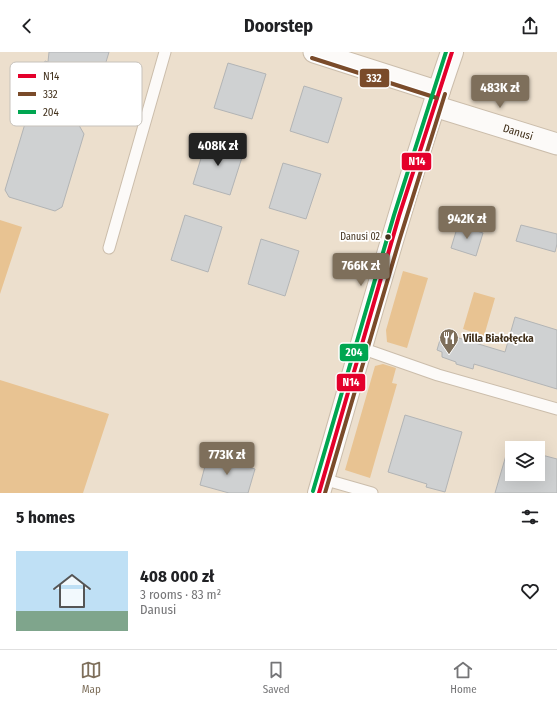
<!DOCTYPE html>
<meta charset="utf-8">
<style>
:root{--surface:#fff;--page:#f2f2f2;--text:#202124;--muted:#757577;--line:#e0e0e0;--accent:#7e6f5b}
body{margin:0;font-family:"Fira Sans Condensed",sans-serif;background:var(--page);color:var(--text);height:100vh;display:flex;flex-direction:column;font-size:15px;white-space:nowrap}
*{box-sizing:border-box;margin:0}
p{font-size:13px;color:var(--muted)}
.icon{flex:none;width:22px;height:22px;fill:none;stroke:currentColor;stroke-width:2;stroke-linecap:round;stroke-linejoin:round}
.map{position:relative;height:441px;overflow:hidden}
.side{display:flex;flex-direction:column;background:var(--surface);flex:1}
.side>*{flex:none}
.tools{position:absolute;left:505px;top:389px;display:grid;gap:8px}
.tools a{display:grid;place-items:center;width:40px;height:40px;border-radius:0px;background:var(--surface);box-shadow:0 4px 16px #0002;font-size:20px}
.price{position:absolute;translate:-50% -34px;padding:0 9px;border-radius:4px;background:var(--accent);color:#fff;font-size:13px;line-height:26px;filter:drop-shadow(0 1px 2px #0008)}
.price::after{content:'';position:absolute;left:50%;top:24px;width:12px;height:9px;margin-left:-6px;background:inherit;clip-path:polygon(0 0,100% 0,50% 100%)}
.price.current{background:#222;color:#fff}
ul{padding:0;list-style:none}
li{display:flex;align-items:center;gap:12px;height:100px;padding:0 16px}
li+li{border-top:1px solid var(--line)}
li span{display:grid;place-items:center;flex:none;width:112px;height:80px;border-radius:0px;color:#555}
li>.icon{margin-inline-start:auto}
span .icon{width:48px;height:48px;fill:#fffc;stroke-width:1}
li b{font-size:17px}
h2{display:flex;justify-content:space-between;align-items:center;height:48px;padding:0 16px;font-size:17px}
header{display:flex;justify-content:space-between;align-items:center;height:52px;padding:0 16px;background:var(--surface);font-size:18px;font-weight:700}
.dock{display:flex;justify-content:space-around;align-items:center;height:56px;border-top:1px solid var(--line);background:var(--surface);font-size:11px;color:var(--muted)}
.dock a{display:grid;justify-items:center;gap:2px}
.dock .current{color:var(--accent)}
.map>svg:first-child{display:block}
</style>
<header><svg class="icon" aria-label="back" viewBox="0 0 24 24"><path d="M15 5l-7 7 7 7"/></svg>Doorstep<svg class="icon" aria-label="share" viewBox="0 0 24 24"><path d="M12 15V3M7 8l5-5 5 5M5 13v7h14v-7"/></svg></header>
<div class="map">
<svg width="557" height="441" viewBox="0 0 557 441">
<rect width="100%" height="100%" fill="#ecdfcd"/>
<path fill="#e8c392" d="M0,168L22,175L0,242Z
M403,219L428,226L407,296L387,290L386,278Z
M474,240L495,246L484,284L463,277Z
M383,312L396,316L392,331L397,332L370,426L345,418L375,314Z
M0,328L109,362L83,441H0Z"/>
<path fill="#cfd1d2" stroke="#b2b4b5" d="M49,0H109L94,50L72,61L84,82L62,155L55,159L9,145L5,138L27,65L48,54L37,32L45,9L48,10Z
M228,11L266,22L252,67L214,56Z
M304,34L342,46L328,91L290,79Z
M207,87L244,99L230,143L193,132Z
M283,111L321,122L306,167L269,156Z
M185,163L222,175L208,220L171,208Z
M458,173L483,181L476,204L451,196Z
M521,173L557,182V192L555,200L516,189Z
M261,187L299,199L285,244L248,232Z
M515,265L557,278V337L474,312L473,317L456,312V310L442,305V300L437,298L442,281L505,300Z
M405,363L462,380L445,440L426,435L427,432L388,420Z
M509,393L519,396H512V422H538V402L557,407V441H495Z
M208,403L255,417L248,441H229L200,433Z"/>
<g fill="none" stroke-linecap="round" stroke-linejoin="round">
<g stroke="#cbbdab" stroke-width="13">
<path id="lane" d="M109,196L165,0
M361,296L438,323L557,357
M323,427L372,441"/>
</g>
<g stroke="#cbbdab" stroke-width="23">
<g id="street">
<path d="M314,0L439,40"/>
<path id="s1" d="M434,54L557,92"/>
</g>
</g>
<g stroke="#cbbdab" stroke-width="24">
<path id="secondary" d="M319,441C362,294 402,145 452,0"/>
</g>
<use href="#lane" stroke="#fcfaf8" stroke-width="11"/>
<use href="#street" stroke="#fcfaf8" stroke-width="21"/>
<use href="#secondary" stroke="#fcfaf8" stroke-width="22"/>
<g stroke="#fff" stroke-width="7">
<path id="bus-1" d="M319,441L399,164L452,0"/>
</g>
<g stroke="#fff" stroke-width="7">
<path id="bus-2" d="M312,6L437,46
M325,441L400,186L445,42"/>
</g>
<g stroke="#fff" stroke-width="7">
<path id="bus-3" d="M313,439L394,163L446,0"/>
</g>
<use href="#bus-1" stroke="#e4002b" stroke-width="4"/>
<use href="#bus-2" stroke="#7a4b2a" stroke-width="4"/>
<use href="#bus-3" stroke="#00a651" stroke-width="4"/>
</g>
<defs>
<g id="restaurant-pin" transform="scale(1)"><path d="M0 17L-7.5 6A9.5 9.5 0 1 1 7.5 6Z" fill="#7e6f5b" stroke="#fff"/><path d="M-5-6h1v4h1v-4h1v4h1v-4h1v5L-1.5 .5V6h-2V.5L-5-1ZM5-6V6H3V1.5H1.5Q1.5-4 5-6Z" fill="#fff"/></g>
</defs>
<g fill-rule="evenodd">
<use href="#restaurant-pin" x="449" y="286"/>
</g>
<circle fill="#43321d" stroke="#fff" stroke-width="1.5" cx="388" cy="185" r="3.5"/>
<g text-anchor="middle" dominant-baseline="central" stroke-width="3.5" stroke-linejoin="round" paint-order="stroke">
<g font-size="10" fill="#43321d" stroke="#fff" text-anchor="end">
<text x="380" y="185">Danusi 02</text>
</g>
<g font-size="11" fill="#43321d" stroke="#fff">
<text stroke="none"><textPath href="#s1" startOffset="88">Danusi</textPath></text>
</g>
<g font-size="11" font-weight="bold" fill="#43321d" stroke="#fff" text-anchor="start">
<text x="463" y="286">Villa Białołęcka</text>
</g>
</g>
<rect x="10" y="10" width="132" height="64" rx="6" fill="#fff" stroke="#c7c2bb" stroke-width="1"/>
<rect x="18" y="22" width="18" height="4" fill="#e4002b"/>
<rect x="18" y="40" width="18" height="4" fill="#7a4b2a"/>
<rect x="18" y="58" width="18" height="4" fill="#00a651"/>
<g font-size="11" fill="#43321d">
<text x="43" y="28">N14</text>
<text x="43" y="46">332</text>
<text x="43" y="64">204</text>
</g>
<g stroke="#fff" stroke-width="1.5">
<rect x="359" y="16" width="31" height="20" rx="4" fill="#7a4b2a"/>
<rect x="401" y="100" width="31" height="19" rx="4" fill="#e4002b"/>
<rect x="339" y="291" width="30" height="19" rx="4" fill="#00a651"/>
<rect x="336" y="321" width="30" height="19" rx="4" fill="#e4002b"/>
</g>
<g font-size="11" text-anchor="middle" font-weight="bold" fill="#fff">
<text x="374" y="30">332</text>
<text x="417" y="113">N14</text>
<text x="354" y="304">204</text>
<text x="351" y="334">N14</text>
</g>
</svg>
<div class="tools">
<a><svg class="icon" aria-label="layers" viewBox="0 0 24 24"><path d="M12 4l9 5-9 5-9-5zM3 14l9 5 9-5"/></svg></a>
</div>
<b class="price" style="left:500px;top:57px">483K zł</b>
<b class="price current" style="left:218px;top:115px">408K zł</b>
<b class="price" style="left:467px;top:188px">942K zł</b>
<b class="price" style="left:361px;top:235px">766K zł</b>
<b class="price" style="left:227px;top:424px">773K zł</b>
</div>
<section class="side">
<h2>5 homes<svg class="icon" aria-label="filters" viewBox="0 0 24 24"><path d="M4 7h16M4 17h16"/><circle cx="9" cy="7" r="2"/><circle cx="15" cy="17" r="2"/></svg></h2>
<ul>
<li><span style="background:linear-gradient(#bfe0f5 75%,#7fa58c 0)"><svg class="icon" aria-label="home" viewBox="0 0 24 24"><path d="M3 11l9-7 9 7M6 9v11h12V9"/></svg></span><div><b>408 000 zł</b><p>3 rooms · 83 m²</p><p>Danusi</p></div><svg class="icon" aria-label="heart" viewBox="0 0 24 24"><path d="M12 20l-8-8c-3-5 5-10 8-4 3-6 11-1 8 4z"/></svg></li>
</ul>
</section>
<nav class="dock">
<a class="current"><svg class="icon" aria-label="map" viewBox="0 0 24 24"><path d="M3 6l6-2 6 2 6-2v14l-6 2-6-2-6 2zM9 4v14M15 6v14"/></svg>Map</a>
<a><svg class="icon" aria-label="saved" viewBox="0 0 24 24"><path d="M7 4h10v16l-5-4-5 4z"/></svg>Saved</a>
<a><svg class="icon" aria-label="home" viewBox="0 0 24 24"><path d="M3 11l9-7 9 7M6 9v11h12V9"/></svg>Home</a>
</nav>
